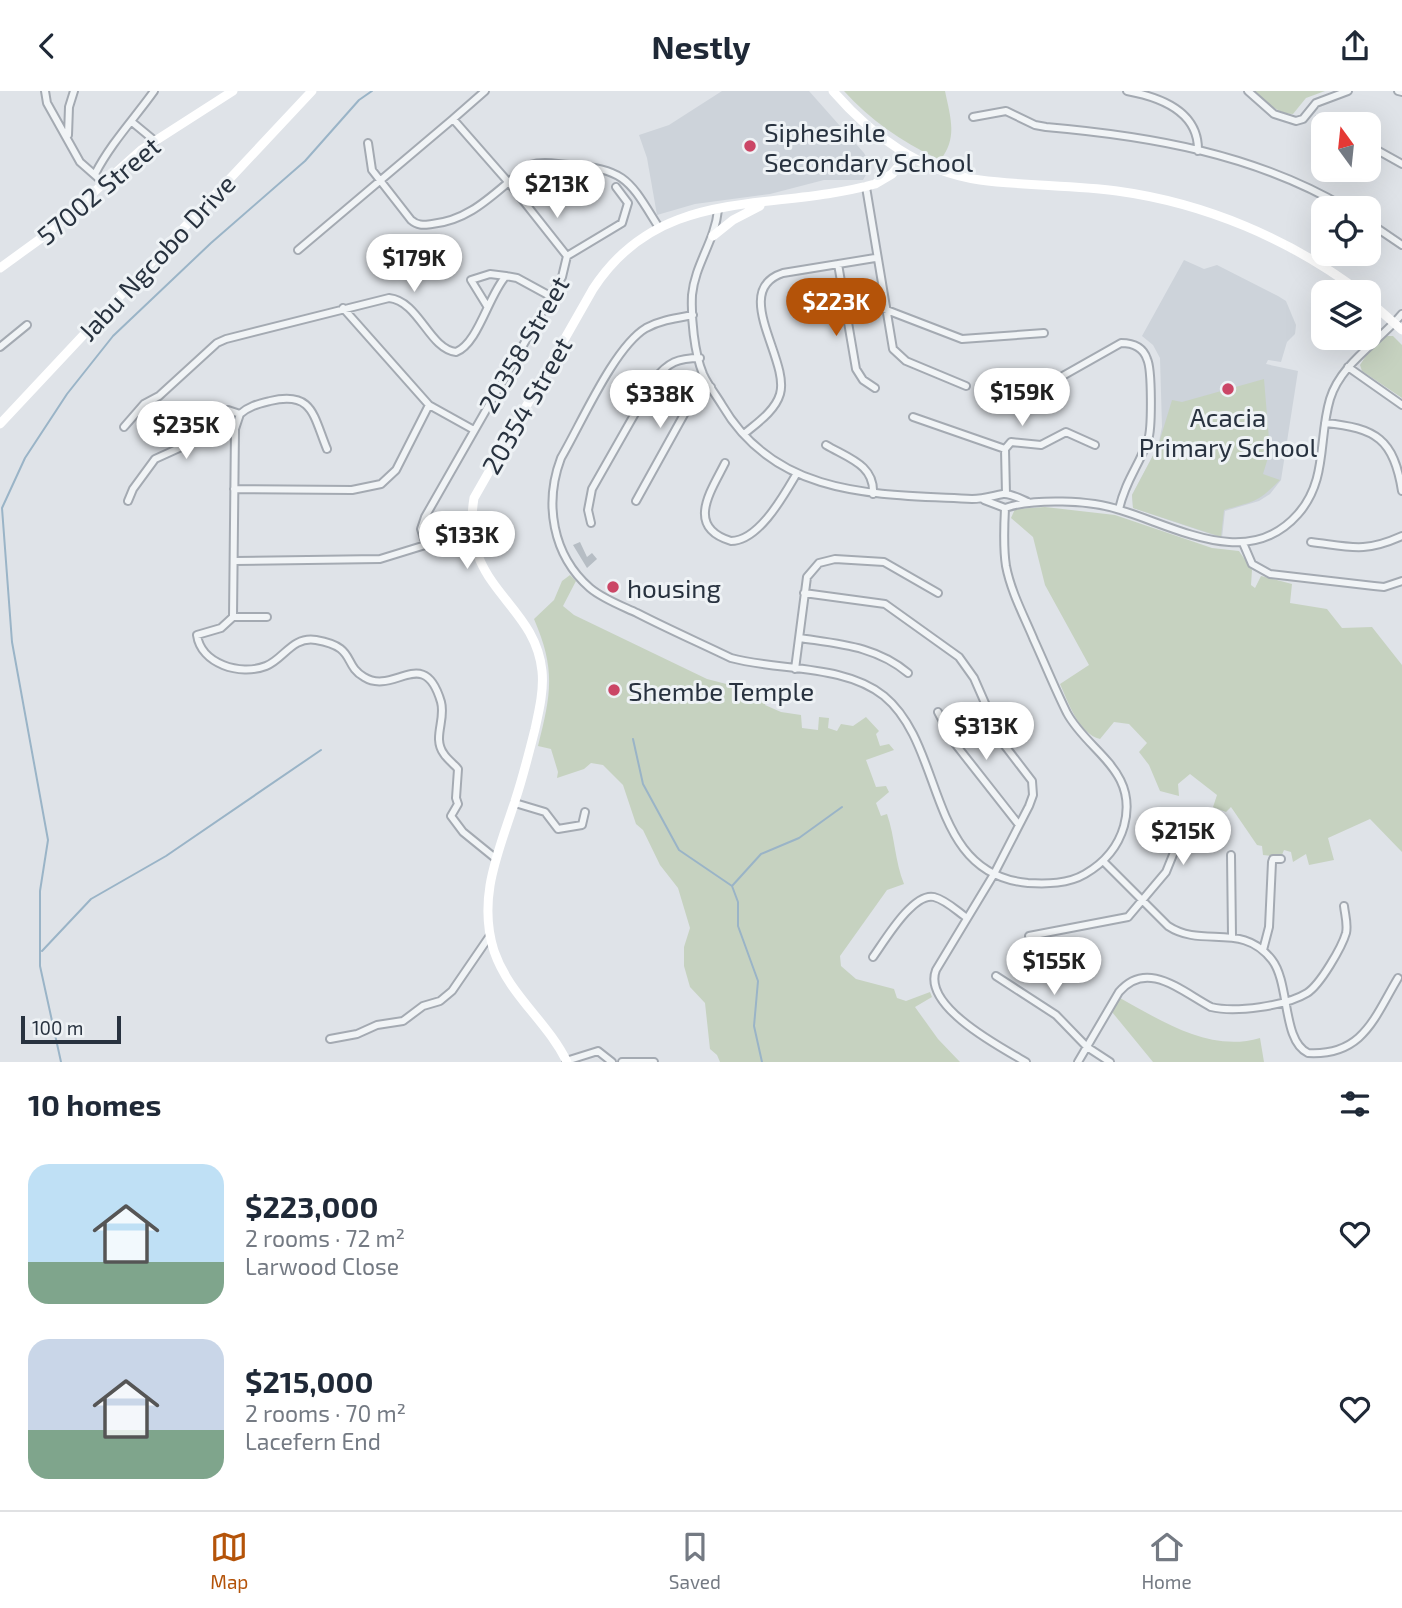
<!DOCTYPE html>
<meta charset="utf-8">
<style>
:root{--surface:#fff;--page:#f2f2f3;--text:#1f2937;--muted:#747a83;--line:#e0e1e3;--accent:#b45309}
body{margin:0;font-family:"Exo 2",sans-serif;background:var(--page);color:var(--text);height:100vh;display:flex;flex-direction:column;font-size:26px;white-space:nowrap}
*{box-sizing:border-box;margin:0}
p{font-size:23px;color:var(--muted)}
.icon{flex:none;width:38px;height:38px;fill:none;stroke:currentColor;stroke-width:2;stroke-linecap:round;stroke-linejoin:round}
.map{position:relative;height:971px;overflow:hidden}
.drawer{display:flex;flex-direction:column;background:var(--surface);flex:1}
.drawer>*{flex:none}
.needle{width:46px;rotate:345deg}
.buttons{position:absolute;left:1311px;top:21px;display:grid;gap:14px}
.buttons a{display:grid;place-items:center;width:70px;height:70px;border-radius:14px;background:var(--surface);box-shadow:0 7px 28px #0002;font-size:35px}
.scale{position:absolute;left:21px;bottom:18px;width:100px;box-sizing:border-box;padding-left:7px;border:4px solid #28323f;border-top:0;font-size:19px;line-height:24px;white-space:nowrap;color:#28323f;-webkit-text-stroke:5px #eef2f5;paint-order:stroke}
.price{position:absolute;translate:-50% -60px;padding:0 16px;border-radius:24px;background:#fff;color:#222;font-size:23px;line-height:46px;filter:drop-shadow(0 2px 4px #0008)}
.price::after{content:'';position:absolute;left:50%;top:42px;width:21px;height:16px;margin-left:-10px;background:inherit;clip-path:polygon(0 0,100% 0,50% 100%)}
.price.selected{background:var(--accent);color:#fff}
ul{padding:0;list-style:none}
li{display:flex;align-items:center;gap:21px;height:175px;padding:0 28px}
li span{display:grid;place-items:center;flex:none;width:196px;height:140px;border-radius:21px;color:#555}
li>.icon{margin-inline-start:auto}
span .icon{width:84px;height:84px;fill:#fffc;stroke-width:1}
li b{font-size:30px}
h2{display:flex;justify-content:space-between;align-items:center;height:84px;padding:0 28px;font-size:30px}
header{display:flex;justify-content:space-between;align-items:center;height:91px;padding:0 28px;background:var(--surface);font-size:32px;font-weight:700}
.dock{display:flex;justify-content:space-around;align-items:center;height:98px;border-top:2px solid var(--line);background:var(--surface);font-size:19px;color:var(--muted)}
.dock a{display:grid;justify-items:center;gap:4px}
.dock .selected{color:var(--accent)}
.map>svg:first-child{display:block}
</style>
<header><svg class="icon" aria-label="back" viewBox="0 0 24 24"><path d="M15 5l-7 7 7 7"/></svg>Nestly<svg class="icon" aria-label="share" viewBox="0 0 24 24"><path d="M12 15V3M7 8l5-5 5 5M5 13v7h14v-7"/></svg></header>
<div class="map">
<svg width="1402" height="971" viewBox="0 0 1402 971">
<rect width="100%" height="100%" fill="#dfe3e8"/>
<path fill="#cdd3da" d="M722,0H809L864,62L871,75L863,89H824L770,103L695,113L657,124L647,67L639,44L669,34Z
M1184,169L1204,178L1217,174L1278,205L1286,210L1296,234L1295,243L1287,251L1281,271L1268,269L1266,273L1298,280L1281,389L1270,403L1259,410L1225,420L1222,447L1133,417L1132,404L1158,355L1162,336L1160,267L1153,254L1142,245Z"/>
<path fill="#c6d2c0" d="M844,0H945C950,25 958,46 941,68L936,67C901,50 870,29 844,0Z
M1254,0H1325L1306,7L1293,23C1277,23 1266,10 1254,0Z
M1387,245H1393L1402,254V307L1362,280L1360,274L1371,257Z
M1264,288L1270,360L1263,383L1280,389C1257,412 1255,410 1224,419L1221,446L1133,417L1132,404L1158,355L1172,309L1182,311Z
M1045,416L1115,424L1212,457L1239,460L1252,479L1251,494L1255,497L1261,485L1292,493L1290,512L1327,518L1342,537L1372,536L1402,574V761L1370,728L1328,747L1334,769L1309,774L1306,763L1293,771L1291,761L1284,759L1281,766L1263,764L1262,755L1257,754L1231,716L1226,721L1213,716L1217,704L1190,683L1178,693L1179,705L1160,700L1149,674L1139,661L1147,652L1129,633L1114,631L1100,648C1079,643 1068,611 1060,593L1089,574L1045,494L1033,446L1011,427L1015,418Z
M570,484L576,490L563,515L574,524L707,588L769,604L765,614L781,621L801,624L802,637L818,639L819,626L829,627L828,637L837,640L841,633L853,635L866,626L879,640L876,643L880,655L889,653L894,659L866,669L876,696L886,695L889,701L876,712L881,725L887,723C895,746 895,771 904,793L887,799L840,865L841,875L856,888L894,898L897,907L906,910L930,901L932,906L915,916L938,948L960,971H720L717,964L710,958L705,912L690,896L684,875V856L690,837L678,797L660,774L643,739L636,733L623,694L603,674L591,672L584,678L557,687L558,681L551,658L538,655C551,603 556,579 534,528L554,509L562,490Z
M1120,907C1162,930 1210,962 1260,947L1264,971H1153L1112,921Z"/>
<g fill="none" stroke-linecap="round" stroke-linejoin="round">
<path stroke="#9ab4c7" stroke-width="2" d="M633,648L643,693L679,759L732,795L738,811V835L758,890L754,935L762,971
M732,795L761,763L799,747L842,716
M42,860L91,808L166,765L321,659
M61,971L40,875V800L48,749L12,551L2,417L25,367L67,303L113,245L211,152L305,70L359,9L372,0"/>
</g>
<path fill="#b6bdc4" d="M580,451L587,466L592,462L597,468L587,477L573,454Z"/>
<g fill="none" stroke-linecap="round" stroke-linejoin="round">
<g stroke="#a4aab2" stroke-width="10">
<path id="street" d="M45,0L47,12L80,71L105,93
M1127,0C1160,6 1199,20 1198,60
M1248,0L1274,23L1296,30L1303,28L1316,12L1348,0
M1398,0L1402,1
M973,26L1006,20L1035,34L1046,36C1150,45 1255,63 1346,117
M453,28L485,0
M1319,28L1331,33
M132,31L155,50
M68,44L69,16L74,0
M368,52L372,79L411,129C418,135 423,134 432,133C474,129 498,97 530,74C543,70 556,73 569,74C626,78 629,89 658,135
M1368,54L1402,73
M95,83C111,52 134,28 154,0
M866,96L893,258L906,270L966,295
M718,119C715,150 695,173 692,204C691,227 694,261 703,283C708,294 716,304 722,314C777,408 879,403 972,408C984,408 992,405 1003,403C1010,402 1021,408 1028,411
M1368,131L1402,154
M298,159L453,28L510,93L567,165L562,186L425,426L421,438L426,454
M567,165L622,132L628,112L616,96
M838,173L856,278L863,289L875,297
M487,215L471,189L490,183L506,185
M343,217L429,314L474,339
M884,218L962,248L1044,242
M693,224C677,227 661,229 646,237C614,256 581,333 561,367C544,412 552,464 590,497C603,508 622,515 637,522C668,538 700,552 731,567C778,580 845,573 884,605C946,656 926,783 1028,792C1047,793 1068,793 1085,783C1104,772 1118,756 1124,735C1139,679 1088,661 1067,622C1055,598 1045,573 1034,549C1024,525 1011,501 1006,475C1003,456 1004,436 1005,417
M0,256L27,234
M1348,276L1402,314
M1025,293L1052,291L1121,252C1133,252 1143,256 1147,268C1152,278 1152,338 1148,349C1139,375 1126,388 1119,418
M913,326L1005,358
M1325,332C1376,337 1394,348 1402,400
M124,336L144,313L159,305L217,252L226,248L389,207C419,210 429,258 456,261C478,253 489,203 506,185L517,187L550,205
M744,343C757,332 775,320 780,303C790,269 730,199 783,182L875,167
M826,354C848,367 875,374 873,403
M327,358C313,324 313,300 270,310C258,313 249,315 240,323L235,338L233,526L221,537L197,544C201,573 240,585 266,575C284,568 292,545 316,549C357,556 342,573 364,586C394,605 424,553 441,611C446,629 432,647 444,663C447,668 454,673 458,678L456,707L458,713L451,725L463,741L495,767
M725,372C711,400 685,436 731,450C759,450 784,404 797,382
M234,398L352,399L381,393L396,379L429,314
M1006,403L1005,358L1011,351L1041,354L1066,341L1095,354
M984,409L1005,417
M128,410L133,398L155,368L188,353L211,321L228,319L240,323
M636,410L687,318L695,307L711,296
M1005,417C1034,407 1091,409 1120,419C1177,436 1248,480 1298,423C1328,389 1318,348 1330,308C1341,272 1379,251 1402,223
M591,432L588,419L592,398L654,289C668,271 678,267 700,267
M1311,451C1351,456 1364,462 1402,445
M1243,452L1252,473L1270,483L1374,495L1384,496L1402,490
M235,470L380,468L471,440
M804,502L885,513L959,566L974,587L1002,651L1032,690L1033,704L1029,715L994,783L936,879C922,915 1000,956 1026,971
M233,526H267
M800,547C839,553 876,555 908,582
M795,578L807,486L819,472L835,468L884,471L938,502
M938,621L953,650L1019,734
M515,712L545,721L558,738L582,734L585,721
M1231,764L1232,845
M1103,770L1168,835C1203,858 1242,830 1272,869C1290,892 1282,950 1308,962C1363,965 1374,927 1398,887
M1029,845L1128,826L1166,781L1189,724
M1263,859L1269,836L1272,771L1273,768H1281
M873,866C884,851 913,801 934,806C946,809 957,820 967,827
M996,885L1056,924L1087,956L1110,971
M330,948L357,943L377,934L403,930L423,915L440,910L452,900L489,846
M566,970L598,960L612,971
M622,971H654
M1078,971L1119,901C1147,868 1181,900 1211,916C1235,922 1286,915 1307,902C1320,894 1342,856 1346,842C1348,833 1345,824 1344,815"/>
</g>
<use href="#street" stroke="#f1f4f6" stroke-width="6"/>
<path stroke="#fff" stroke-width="9" d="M833,0C871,44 921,81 980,89C1025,95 1072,94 1117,100C1205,112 1290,148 1360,201
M713,145L733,129L760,115
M0,177L47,143L141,59L233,0
M1368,209L1402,239
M0,333L312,0
M567,971C547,930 509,904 494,860C477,806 499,760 515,710C523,686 529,662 535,638C539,620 544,599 542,580C535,510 459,497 474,407L593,198C661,93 770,122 875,93L892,83L908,64"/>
</g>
<g fill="#cb4666" stroke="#eef2f5" stroke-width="2.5">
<circle cx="750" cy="55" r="7"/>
<circle cx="1228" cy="298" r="7"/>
<circle cx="613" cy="496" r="7"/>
<circle cx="614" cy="599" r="7"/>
</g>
<g text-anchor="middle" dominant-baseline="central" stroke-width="6" stroke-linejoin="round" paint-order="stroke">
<g font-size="26" fill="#28323f" stroke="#eef2f5" text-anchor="start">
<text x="764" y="40">Siphesihle<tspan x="764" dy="30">Secondary School</tspan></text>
<text x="1228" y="325" text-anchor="middle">Acacia<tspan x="1228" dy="30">Primary School</tspan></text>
<text x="627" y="496">housing</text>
<text x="628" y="599">Shembe Temple</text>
</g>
<g font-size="26" fill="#28323f" stroke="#eef2f5">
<text transform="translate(98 99) rotate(-40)">57002 Street</text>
<text transform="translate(156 166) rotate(-47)">Jabu Ngcobo Drive</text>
<text transform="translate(523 253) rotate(-60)">20358 Street</text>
<text transform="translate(526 314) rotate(-60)">20354 Street</text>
</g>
</g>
</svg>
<div class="buttons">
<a><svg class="needle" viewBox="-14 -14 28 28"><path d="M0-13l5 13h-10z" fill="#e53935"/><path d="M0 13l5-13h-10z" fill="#747a83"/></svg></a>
<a><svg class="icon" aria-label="locate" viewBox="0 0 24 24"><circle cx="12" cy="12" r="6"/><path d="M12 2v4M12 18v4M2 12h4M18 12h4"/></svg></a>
<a><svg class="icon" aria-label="layers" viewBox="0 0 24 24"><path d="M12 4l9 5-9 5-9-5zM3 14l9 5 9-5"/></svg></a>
</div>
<div class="scale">100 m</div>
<b class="price" style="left:557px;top:129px">$213K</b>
<b class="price" style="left:414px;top:203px">$179K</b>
<b class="price selected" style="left:836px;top:247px">$223K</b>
<b class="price" style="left:1022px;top:337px">$159K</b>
<b class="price" style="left:660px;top:339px">$338K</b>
<b class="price" style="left:186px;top:370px">$235K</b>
<b class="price" style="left:467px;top:480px">$133K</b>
<b class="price" style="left:986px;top:671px">$313K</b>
<b class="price" style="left:1183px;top:776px">$215K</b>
<b class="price" style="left:1054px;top:906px">$155K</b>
</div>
<section class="drawer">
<h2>10 homes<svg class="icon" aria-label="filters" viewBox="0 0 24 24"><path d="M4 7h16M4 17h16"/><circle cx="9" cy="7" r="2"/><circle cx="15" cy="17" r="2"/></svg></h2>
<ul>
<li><span style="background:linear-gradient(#bfe0f5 70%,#7fa58c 0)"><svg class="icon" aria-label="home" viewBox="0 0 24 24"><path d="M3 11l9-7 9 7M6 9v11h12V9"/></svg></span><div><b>$223,000</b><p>2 rooms · 72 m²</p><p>Larwood Close</p></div><svg class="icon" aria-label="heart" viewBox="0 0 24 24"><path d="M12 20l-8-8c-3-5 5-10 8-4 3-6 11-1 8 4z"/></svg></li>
<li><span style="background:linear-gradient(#c9d6e8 65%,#7fa58c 0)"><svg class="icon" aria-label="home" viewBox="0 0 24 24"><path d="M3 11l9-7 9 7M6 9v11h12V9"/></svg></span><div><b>$215,000</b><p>2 rooms · 70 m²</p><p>Lacefern End</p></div><svg class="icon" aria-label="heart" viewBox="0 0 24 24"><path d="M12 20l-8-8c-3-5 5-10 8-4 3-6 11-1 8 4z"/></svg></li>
</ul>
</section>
<nav class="dock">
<a class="selected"><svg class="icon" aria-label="map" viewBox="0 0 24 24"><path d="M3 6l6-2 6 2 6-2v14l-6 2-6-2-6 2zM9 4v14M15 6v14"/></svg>Map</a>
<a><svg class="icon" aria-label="saved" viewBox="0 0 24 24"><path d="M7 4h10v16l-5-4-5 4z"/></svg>Saved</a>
<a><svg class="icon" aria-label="home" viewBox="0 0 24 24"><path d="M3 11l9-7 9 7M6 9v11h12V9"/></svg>Home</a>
</nav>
